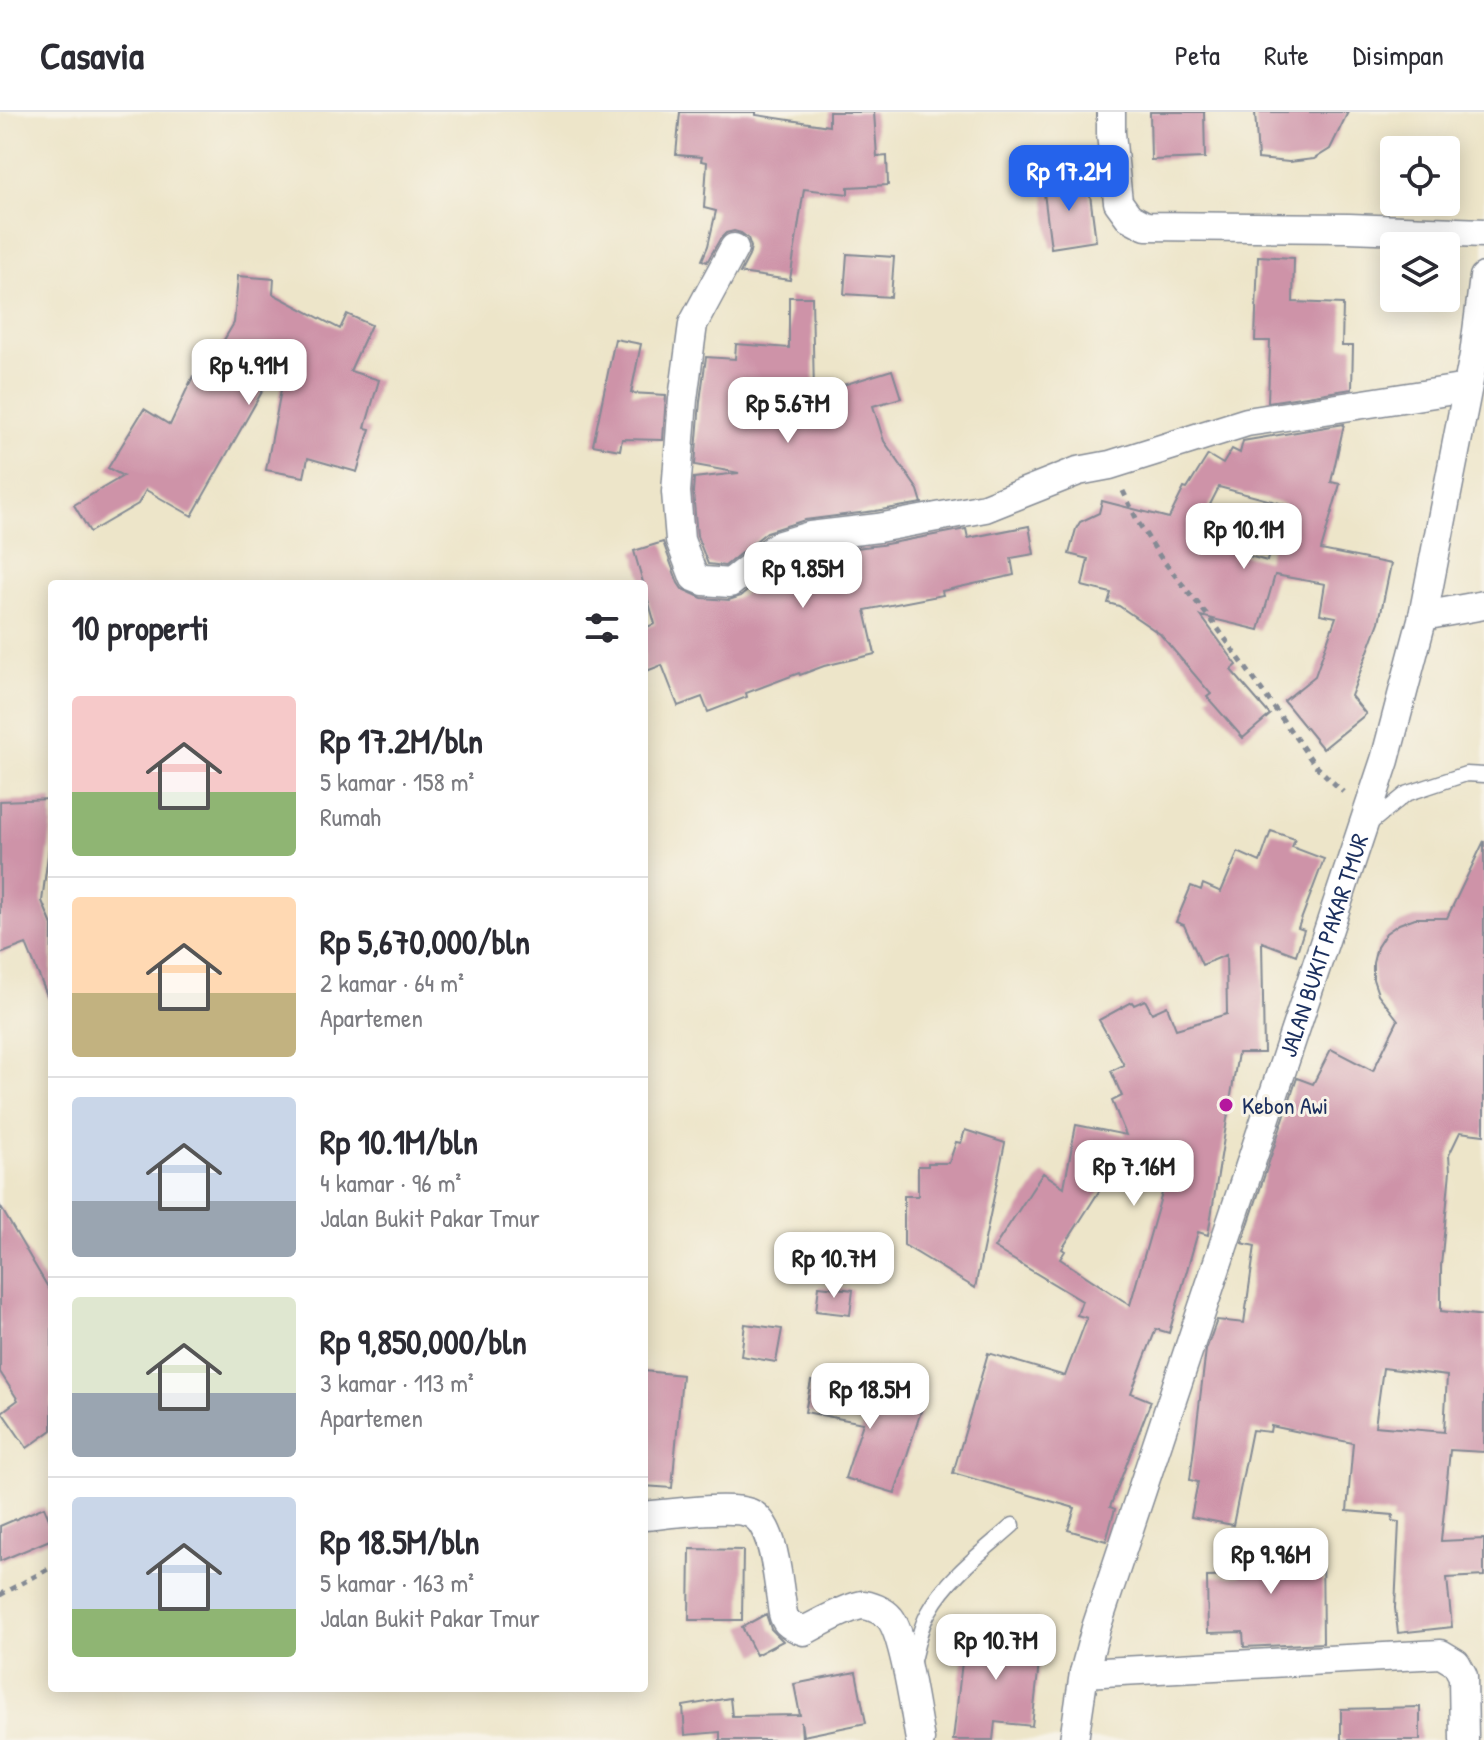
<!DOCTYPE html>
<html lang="id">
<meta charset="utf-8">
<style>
:root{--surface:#fff;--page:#f7f7f7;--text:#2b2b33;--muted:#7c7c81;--line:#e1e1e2;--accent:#2563eb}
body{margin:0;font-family:"Patrick Hand",sans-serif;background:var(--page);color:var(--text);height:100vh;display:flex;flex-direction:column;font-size:30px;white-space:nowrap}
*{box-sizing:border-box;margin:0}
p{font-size:26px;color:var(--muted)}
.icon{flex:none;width:44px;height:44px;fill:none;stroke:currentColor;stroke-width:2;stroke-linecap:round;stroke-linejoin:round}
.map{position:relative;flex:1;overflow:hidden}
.details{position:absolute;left:48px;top:468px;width:600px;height:1112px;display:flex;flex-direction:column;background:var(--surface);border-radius:8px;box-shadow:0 4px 20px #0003}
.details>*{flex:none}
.fabs{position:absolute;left:1380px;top:24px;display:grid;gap:16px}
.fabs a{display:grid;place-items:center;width:80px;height:80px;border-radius:8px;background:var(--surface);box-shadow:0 4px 20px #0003;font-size:40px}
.price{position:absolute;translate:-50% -68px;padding:0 18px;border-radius:16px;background:#fff;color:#222;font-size:26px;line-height:52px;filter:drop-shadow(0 2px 4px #0008)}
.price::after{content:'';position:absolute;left:50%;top:48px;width:24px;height:18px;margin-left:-12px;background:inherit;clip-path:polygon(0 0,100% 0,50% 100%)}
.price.selected{background:var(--accent);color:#fff}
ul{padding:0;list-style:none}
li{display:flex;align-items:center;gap:24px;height:200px;padding:0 24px}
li+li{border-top:2px solid var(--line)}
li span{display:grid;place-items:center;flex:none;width:224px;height:160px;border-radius:8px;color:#555}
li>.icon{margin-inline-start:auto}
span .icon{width:96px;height:96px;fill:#fffc;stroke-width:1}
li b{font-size:34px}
h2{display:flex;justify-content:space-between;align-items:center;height:96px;padding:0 24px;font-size:34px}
header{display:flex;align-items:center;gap:48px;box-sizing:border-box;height:112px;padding:0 40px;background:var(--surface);border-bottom:2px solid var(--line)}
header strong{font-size:38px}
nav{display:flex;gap:44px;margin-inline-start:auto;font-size:28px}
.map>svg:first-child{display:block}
</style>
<header>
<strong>Casavia</strong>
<nav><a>Peta</a><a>Rute</a><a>Disimpan</a></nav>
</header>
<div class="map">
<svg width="1484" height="1628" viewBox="0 0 1484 1628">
<rect width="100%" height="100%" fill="#f7f3e8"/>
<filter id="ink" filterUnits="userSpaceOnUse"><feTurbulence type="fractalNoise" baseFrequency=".0125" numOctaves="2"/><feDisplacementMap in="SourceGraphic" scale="16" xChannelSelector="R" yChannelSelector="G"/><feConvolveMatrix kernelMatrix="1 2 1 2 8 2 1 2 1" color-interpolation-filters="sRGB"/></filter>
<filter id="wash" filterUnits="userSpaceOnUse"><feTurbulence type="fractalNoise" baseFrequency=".006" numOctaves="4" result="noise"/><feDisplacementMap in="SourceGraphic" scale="32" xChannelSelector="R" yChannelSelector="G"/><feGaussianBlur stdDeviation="1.8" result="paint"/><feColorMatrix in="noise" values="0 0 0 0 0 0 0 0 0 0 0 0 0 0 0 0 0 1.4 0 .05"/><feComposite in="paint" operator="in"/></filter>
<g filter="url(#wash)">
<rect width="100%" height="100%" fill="#ede5c9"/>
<g id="blocks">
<path fill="#ce93a8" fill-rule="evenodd" d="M680,0H756V3L829,14V0H874L877,45L887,44L888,73L848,75V82L804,77L790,168L740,161L749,144L751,135L748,126L741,121L734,119L726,121L720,127L707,150L702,148L708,134L716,99L704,96L707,50L701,49L702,45L676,43Z
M1150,0H1204L1205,46L1151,48Z
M1255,0H1348L1330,37L1314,47L1289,50L1258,47Z
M1088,67L1096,129L1051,136L1043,73Z
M847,142L894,145L891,185L844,182Z
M1258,144L1294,146L1293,190L1343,192L1342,234H1353L1352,277L1268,290L1270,229H1255Z
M238,164L274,167L273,182L340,217L347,202L371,213L350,259L379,268L365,316L370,317L357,360L308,346L304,365L266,358L290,230L192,404L146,378L138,392L90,420L74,393L123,364L108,356L144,297L170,313L193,264L201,267L234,211Z
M789,185H812L814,282L892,258L901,286L873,294L884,329L918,378L922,391L875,399L805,408L767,420L725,454L708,452L697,424L693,380L694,366L739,361L695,353L700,289L706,245L735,247L736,232L789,236Z
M615,227L641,232L631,281L666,283L663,328L622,327L620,338L593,333Z
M1344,312L1331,370L1340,372L1321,438L1391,452L1379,510L1351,584L1366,602L1323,637L1284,589L1315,564L1336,505L1320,502L1325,472L1275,463L1259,518L1201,504L1237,553L1231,558L1270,603L1243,626L1207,585L1211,582L1160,522L1119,494L1108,491L1111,481L1082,474L1088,447L1069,442L1076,417L1080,410L1099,401L1102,389L1169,406L1184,376L1187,377L1208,343L1223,352L1232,337L1240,341L1243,329ZM1219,375L1283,392L1267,449L1192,428Z
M1029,414L1034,442L1011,446L1014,463L942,479L943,483L865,498L875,542L824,554L800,563L799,561L746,581L747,585L708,600L702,585L678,594L662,553L644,560V516L655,512L634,439L663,430L678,471L682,477L702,486L729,488L741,484L785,449L813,441L881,433L966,417L968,426Z
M52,687V713L42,789L52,813L51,893L26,832L0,842V689Z
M1271,719L1295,727L1292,735L1324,747L1298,816L1304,818L1296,843L1262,830L1264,941H1238L1208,1123L1198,1120L1169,1221L1156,1217L1131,1281L1151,1289L1110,1395L1115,1397L1106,1429L1068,1418L1075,1396L953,1361L988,1241L1065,1264L1087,1206L1077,1203L1082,1189L994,1136L1043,1061L1064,1075L1076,1013L1126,1023L1112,989L1122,984L1111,959L1124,953L1099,908L1132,890L1134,893L1145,888L1152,901L1167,894L1176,917L1227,902L1226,843L1202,853L1184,813L1176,810L1191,774L1201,778L1203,772L1221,780L1238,740L1260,750ZM1114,1056L1165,1071L1130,1193L1060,1147L1065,1139L1062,1137Z
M1484,729V1023L1460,1020L1449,1043L1450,1059L1441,1154V1199L1484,1204V1340L1450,1338L1441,1429L1484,1427V1464L1447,1466L1452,1515L1398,1521L1395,1496L1399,1410L1392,1409L1393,1403L1347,1399L1353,1331L1271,1314L1270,1320L1252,1318L1233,1413L1191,1405L1198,1370L1190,1368L1206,1238L1217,1208L1244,1211L1255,1134L1242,1131L1297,966L1313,972L1331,937L1373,959L1398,908L1378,882L1373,867V851L1377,835L1386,821L1399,812L1415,806H1447ZM1383,1256L1447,1264L1444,1320L1375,1314Z
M965,1018L1005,1031L975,1176L904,1133V1084H918V1054H928V1051H949L956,1030L961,1031Z
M0,1094L52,1182V1318L27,1336L2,1300L18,1288L0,1260Z
M819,1174L853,1178L850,1203L816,1199Z
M745,1212L782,1217L776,1250L741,1244Z
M644,1259L682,1263L672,1376L644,1374Z
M811,1269L869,1279L922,1296L895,1381L845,1366L863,1311L805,1300Z
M44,1395L52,1414V1427L0,1449V1414Z
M1322,1432L1323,1531L1244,1535L1243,1520L1208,1521L1207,1465L1240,1464L1239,1433Z
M690,1437L743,1438L742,1508H689Z
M766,1502L771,1517L783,1529L756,1543L742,1515Z
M966,1515L1042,1524L1032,1614L995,1610L993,1628H953Z
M856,1560L866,1611L803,1624L801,1610L802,1628H720V1620L685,1623L683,1594L730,1586L732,1604L800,1603L794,1572Z
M1420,1595V1628H1341V1597Z"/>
</g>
</g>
<g filter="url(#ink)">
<use href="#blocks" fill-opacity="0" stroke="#848a94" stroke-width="2"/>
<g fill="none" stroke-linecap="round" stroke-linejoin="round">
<g stroke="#848a94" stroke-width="17">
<path id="lane" d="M1367,714L1406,682L1466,662L1484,663
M912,1552C917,1534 920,1514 930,1498C949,1464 984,1439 1013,1413"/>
</g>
<g stroke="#848a94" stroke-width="31">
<g id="street">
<path d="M1111,0V21L1118,90L1129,105L1146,114L1349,116L1484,121"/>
<path d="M734,136L693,212L683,287L676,380L680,428L694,465L704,469L730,471L777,434L810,424L878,416L985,396L1078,359L1110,353L1247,310L1467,276"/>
<path d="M1423,504L1484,493"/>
<path d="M644,1404C668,1402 730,1393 750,1401C774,1411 777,1464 781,1487C782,1494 782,1504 787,1510C792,1515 798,1517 804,1519C817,1512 848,1495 862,1493C870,1493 884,1499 890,1506C905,1525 915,1601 920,1628"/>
<path d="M1084,1561L1441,1542L1456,1551L1463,1564L1464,1628"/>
<path id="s1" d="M1074,1628L1084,1561L1096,1516L1385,648L1423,504L1474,243L1484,165"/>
</g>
</g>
<path stroke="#848a94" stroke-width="5" stroke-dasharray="6 6" stroke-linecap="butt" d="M1123,379L1138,410L1161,446L1216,514L1315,653L1343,680
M0,1483L52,1455"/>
<use href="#lane" stroke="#fff" stroke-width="14"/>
<use href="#street" stroke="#fff" stroke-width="28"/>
</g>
</g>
<circle fill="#b5179e" stroke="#f7f3e8" stroke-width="3" cx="1226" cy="993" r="8"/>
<g text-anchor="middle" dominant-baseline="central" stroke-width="6" stroke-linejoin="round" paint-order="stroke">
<g font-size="24" fill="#1b2f5e" stroke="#f7f3e8">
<text stroke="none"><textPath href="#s1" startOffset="834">JALAN BUKIT PAKAR TMUR</textPath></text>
</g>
<g font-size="24" fill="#1b2f5e" stroke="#f7f3e8" text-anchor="start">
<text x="1242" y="993">Kebon Awi</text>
</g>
</g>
</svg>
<div class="fabs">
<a><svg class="icon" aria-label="locate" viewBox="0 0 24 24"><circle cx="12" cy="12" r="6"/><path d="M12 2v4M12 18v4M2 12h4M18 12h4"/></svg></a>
<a><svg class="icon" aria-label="layers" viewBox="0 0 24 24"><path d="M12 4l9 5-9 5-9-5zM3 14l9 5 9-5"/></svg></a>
</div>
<b class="price selected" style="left:1069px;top:101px">Rp 17.2M</b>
<b class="price" style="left:249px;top:295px">Rp 4.91M</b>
<b class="price" style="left:788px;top:333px">Rp 5.67M</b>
<b class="price" style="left:1244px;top:459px">Rp 10.1M</b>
<b class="price" style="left:803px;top:498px">Rp 9.85M</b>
<b class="price" style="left:1134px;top:1096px">Rp 7.16M</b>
<b class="price" style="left:834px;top:1188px">Rp 10.7M</b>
<b class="price" style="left:870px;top:1319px">Rp 18.5M</b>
<b class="price" style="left:1271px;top:1484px">Rp 9.96M</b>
<b class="price" style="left:996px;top:1570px">Rp 10.7M</b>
<section class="details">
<h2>10 properti<svg class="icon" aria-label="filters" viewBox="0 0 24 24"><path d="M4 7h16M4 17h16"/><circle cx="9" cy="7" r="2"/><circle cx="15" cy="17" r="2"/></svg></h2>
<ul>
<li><span style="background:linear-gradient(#f6c9c9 60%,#8fb573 0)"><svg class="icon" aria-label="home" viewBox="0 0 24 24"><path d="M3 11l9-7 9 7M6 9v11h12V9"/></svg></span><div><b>Rp 17.2M/bln</b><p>5 kamar · 158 m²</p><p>Rumah</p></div></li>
<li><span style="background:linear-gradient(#ffd9b3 60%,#c2b280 0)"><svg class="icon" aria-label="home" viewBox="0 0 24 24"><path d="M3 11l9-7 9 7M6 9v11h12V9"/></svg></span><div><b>Rp 5,670,000/bln</b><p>2 kamar · 64 m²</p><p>Apartemen</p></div></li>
<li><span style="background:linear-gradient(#c9d6e8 65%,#9aa5b1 0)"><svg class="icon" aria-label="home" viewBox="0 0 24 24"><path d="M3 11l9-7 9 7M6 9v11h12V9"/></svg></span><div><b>Rp 10.1M/bln</b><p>4 kamar · 96 m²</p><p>Jalan Bukit Pakar Tmur</p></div></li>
<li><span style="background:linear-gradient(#dfe7d0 60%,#9aa5b1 0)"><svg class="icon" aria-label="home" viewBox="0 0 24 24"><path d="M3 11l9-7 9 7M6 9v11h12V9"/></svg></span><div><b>Rp 9,850,000/bln</b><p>3 kamar · 113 m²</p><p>Apartemen</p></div></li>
<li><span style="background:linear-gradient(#c9d6e8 70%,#8fb573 0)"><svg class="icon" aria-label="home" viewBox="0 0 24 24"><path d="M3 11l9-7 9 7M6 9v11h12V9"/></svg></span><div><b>Rp 18.5M/bln</b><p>5 kamar · 163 m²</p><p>Jalan Bukit Pakar Tmur</p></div></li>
</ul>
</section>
</div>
